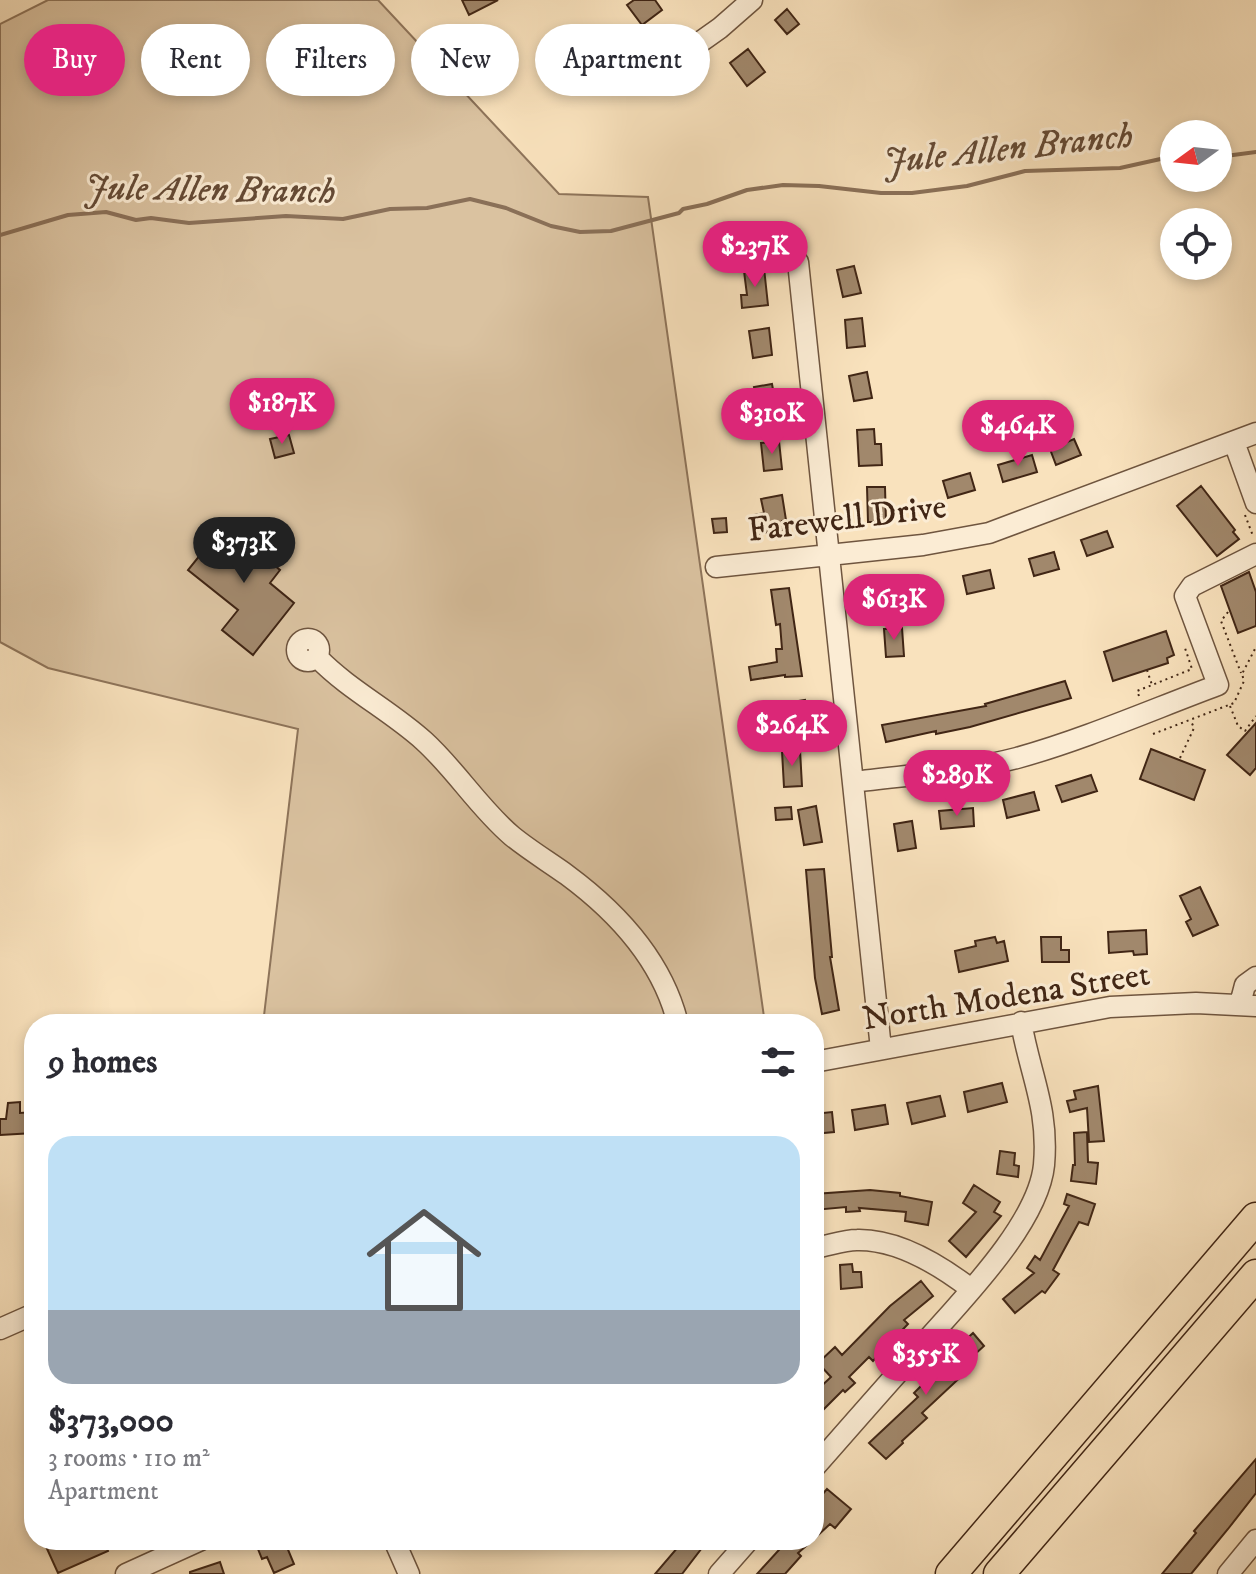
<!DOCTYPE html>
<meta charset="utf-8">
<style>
:root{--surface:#fff;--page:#f7f7f7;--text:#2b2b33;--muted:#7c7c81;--line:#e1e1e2;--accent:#db2777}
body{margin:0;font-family:"IM FELL DW Pica",serif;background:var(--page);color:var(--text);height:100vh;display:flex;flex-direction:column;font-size:30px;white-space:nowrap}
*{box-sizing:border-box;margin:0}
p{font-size:26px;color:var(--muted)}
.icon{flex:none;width:44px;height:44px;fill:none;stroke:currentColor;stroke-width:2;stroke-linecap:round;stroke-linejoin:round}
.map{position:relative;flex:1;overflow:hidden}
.panel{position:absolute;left:24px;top:1014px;width:800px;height:536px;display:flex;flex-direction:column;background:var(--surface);border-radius:32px;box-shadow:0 4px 12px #0003}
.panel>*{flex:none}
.banner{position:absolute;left:24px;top:24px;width:800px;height:72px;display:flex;gap:16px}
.needle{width:52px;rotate:255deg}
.controls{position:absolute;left:1160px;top:120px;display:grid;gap:16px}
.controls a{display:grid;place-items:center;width:72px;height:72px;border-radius:50%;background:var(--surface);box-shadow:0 4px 12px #0003;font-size:40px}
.price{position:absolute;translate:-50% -68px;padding:0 18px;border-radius:28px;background:var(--accent);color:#fff;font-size:26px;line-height:52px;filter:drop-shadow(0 2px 4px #0008)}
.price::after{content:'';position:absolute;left:50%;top:48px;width:24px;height:18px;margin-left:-12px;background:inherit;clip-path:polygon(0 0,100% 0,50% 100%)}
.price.selected{background:#222;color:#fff}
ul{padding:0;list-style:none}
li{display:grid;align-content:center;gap:16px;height:424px;padding:0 24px}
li+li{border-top:2px solid var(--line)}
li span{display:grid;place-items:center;height:248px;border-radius:24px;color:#555}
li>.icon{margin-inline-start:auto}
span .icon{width:144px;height:144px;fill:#fffc;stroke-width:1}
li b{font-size:34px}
h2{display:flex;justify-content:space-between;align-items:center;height:96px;padding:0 24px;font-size:34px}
.pill{padding:0 28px;border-radius:36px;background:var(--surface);box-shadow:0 4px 12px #0003;font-size:28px;line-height:72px}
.pill.selected{background:var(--accent);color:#fff}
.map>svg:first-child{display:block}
</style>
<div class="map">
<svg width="1256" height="1574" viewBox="0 0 1256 1574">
<rect width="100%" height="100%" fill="#f9e2bd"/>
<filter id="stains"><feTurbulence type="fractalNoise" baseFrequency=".0025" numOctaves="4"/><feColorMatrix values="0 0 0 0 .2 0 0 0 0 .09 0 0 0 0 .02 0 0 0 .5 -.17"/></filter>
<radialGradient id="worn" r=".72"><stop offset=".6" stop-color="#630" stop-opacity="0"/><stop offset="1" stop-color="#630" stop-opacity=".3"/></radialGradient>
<path fill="#dac2a0" stroke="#8e745a" stroke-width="2" d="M48,0H378L559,194L648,197L765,1024H263L298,729L48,668L0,642V24Z"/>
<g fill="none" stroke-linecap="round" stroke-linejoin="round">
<path stroke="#8a7058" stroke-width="4" d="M1218,157L1256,152
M0,235L68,215L106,212L136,220L151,218L189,223L286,216L343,219L390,209L427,208L470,199L506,208L551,226L580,232L611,231L679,213L683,209L707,204L747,190L783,185L819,186L881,193H912L967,186L1025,171L1120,168L1174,156"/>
</g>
<path fill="#a1886c" stroke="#412615" stroke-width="2" d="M462,0H498L469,15Z
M634,0H655L662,10L642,25L627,5Z
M787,9L799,24L787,34L775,20Z
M748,49L765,72L747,86L730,63Z
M854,266L861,293L843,297L837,270Z
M764,268L768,305L742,308L741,295H747L744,271Z
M862,318L865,346L847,348L845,320Z
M769,328L772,355L753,358L749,331Z
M867,372L872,398L854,401L849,376Z
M772,384L777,412L759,415L754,387Z
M874,429L875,444H881L882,465L859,466L857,430Z
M289,435L294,453L275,458L270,439Z
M1074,439L1081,455L1056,465L1050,449Z
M779,441L782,469L764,471L761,443Z
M1032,455L1037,472L1003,482L998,465Z
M970,473L975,490L948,498L943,481Z
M1201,486L1235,530L1233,532L1239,539L1217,556L1177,506Z
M867,487H885L886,522H868Z
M782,495L786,520L782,521L783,530L757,534L754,515L764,513L761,499Z
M726,518L727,532L714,533L712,519Z
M225,524L240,536L247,528L275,551L268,560L280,570L270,583L294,603L253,655L222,630L238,610L188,570Z
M1107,531L1113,547L1087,556L1081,540Z
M1054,552L1059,569L1034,576L1029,559Z
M990,570L994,588L967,594L963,576Z
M1249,572L1256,592V626L1238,633L1221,586Z
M892,580L898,608L881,612L875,584Z
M789,588L802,676L785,677V675L751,680L749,667L777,662L776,649H782L780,624L776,625L771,590Z
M902,628L904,656L886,657L884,629Z
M1166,631L1174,655L1167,658L1168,663L1113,681L1104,652Z
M1065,681L1071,698L970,727L936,734V731L886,742L882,725L986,706L985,704Z
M805,700L810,732L792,735L786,703Z
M1256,723V768L1250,775L1227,755Z
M1151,749L1205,770L1194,800L1140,779Z
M800,750L802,786L784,787L782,751Z
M1091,775L1097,791L1062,802L1056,786Z
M1034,792L1039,810L1007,818L1003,800Z
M816,806L822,842L804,845L798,810Z
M791,807L792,819L776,820L775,808Z
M973,808L974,826L941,829L939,811Z
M912,821L916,848L898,851L894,824Z
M824,869L832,957H830L839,1010L822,1014L815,978L806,870Z
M1200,887L1218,925L1193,936L1186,922L1191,919L1180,896Z
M1146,930L1147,954L1134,955L1133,951L1109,953L1108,932Z
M995,937L997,943L1004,941L1008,961L959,972L955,951L976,946L975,941Z
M1041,937H1061V950H1069V962H1042Z
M1002,1083L1007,1102L968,1112L964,1092Z
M1098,1086L1104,1141L1089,1142L1087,1108L1070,1112L1067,1101L1076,1099L1074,1091Z
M940,1096L945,1116L912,1124L907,1103Z
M20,1102V1113L33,1112L34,1133L0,1135V1119H6L8,1103Z
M885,1105L888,1124L855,1130L852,1110Z
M832,1112L834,1132L814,1134V1114Z
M1087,1132L1088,1162L1098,1163L1096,1184L1071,1181L1073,1165H1075L1074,1133Z
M1000,1151L1015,1153L1014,1165L1019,1166L1018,1177L997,1174Z
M974,1185L1000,1202L994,1212L1001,1216L966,1257L949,1241L976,1212L963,1203Z
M870,1190L900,1193V1196L932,1202L928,1225L905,1221L906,1212L859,1208L860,1211L846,1212V1207L814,1210V1194Z
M1067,1194L1095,1204L1088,1225L1079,1222L1053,1270L1059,1274L1045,1293L1042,1291L1015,1313L1003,1299L1034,1273L1027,1268L1035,1256L1040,1260L1069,1206L1064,1204Z
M852,1264L853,1272H861L862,1287L841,1289L840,1265Z
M921,1281L933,1296L904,1320L908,1324L873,1361L869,1357L849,1377L855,1383L845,1392L843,1390L814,1419V1393L831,1377L818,1363L835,1347L842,1355L890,1306Z
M973,1333L984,1346L962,1366L967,1371L922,1413L927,1418L902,1441L903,1443L886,1459L869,1443L918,1397L914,1393L935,1372L933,1370Z
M1256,1459V1493L1228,1529L1191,1574H1162L1196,1533L1194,1531Z
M827,1489L851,1509L835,1528L830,1524L814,1539V1504Z
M43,1540H104L108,1551L58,1573Z
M262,1540H284L294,1564L274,1573L267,1557L262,1559L258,1549L265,1546Z
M684,1540H708L682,1574H655Z
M788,1540H813L798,1553L801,1556L785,1574H757Z
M220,1562L224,1574H190V1572Z"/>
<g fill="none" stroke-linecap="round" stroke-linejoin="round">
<g stroke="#6f553f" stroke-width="23">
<path id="minor" d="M605,77L665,67L720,28L752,0
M798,262L881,1049
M1234,442L1256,503
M716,567L923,545L989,533L1256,433
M297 650a11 11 0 1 1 22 0a11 11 0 1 1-22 0Z
M318,658C349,690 391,711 424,741C456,770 479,808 512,836C529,850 549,862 567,875C617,912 663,962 678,1024
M853,782C907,775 964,772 1017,758C1085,739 1151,710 1218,685L1185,596L1192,586L1256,554
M1240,1004L1245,985L1256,977
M814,1062L1110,1007L1196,1003L1256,1006
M814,1248C828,1246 843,1240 857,1240C897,1239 941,1266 971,1289
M0,1329L34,1314
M814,1468C849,1428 884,1388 919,1349C958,1304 1038,1225 1044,1165C1049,1108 1030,1075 1021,1022
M394,1540L409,1574
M126,1574L201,1540
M719,1574L749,1540
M1228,1574L1256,1540"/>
</g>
<g stroke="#412615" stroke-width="33">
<path id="highway" d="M951,1574L1256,1218
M999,1574L1256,1275"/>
</g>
<path stroke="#412615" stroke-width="2" stroke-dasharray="2 4" stroke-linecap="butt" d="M1245,515L1253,536
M1228,612L1221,621L1241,673
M1147,670L1152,685
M1139,696L1137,691L1192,669L1185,648
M1230,706L1238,726L1245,731L1256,716
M1153,734L1234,703L1244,681L1242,674L1256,647
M1180,758L1194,728L1191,721"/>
<use href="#minor" stroke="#fbecd4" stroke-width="20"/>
<use href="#highway" stroke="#f9e2bd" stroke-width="30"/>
</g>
<g text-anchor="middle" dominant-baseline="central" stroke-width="6" stroke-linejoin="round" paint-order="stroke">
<g font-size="34" fill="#412615" stroke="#fbecd4">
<text transform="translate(847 519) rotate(-7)">Farewell Drive</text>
<text transform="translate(1006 997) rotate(-9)">North Modena Street</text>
</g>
<g font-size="36" font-style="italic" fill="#654b36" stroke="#fbecd4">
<text transform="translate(1008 149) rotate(-6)">Jule Allen Branch</text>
<text transform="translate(210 190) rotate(1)">Jule Allen Branch</text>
</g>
</g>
<rect width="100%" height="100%" filter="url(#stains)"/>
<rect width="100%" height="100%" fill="url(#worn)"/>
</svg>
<div class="controls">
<a><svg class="needle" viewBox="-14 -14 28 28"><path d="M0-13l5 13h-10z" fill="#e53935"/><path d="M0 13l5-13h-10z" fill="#7c7c81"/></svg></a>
<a><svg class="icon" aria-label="locate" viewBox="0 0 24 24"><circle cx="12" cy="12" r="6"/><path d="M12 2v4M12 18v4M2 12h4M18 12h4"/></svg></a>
</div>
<b class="price" style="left:755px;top:289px">$237K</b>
<b class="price" style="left:282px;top:446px">$187K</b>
<b class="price" style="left:772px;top:456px">$310K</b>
<b class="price" style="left:1018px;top:468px">$464K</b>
<b class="price selected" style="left:244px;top:585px">$373K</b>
<b class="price" style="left:894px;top:642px">$613K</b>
<b class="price" style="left:792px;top:768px">$264K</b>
<b class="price" style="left:957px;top:818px">$289K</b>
<b class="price" style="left:926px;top:1397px">$355K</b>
<div class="banner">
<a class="pill selected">Buy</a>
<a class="pill">Rent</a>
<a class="pill">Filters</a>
<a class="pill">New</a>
<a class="pill">Apartment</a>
</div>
<section class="panel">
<h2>9 homes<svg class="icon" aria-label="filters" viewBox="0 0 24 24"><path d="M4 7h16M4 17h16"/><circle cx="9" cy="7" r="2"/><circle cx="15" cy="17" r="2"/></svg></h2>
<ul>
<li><span style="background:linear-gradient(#bfe0f5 70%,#9aa5b1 0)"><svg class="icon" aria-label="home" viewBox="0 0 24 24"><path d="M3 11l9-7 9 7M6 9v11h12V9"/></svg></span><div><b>$373,000</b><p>3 rooms · 110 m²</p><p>Apartment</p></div></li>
</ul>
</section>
</div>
